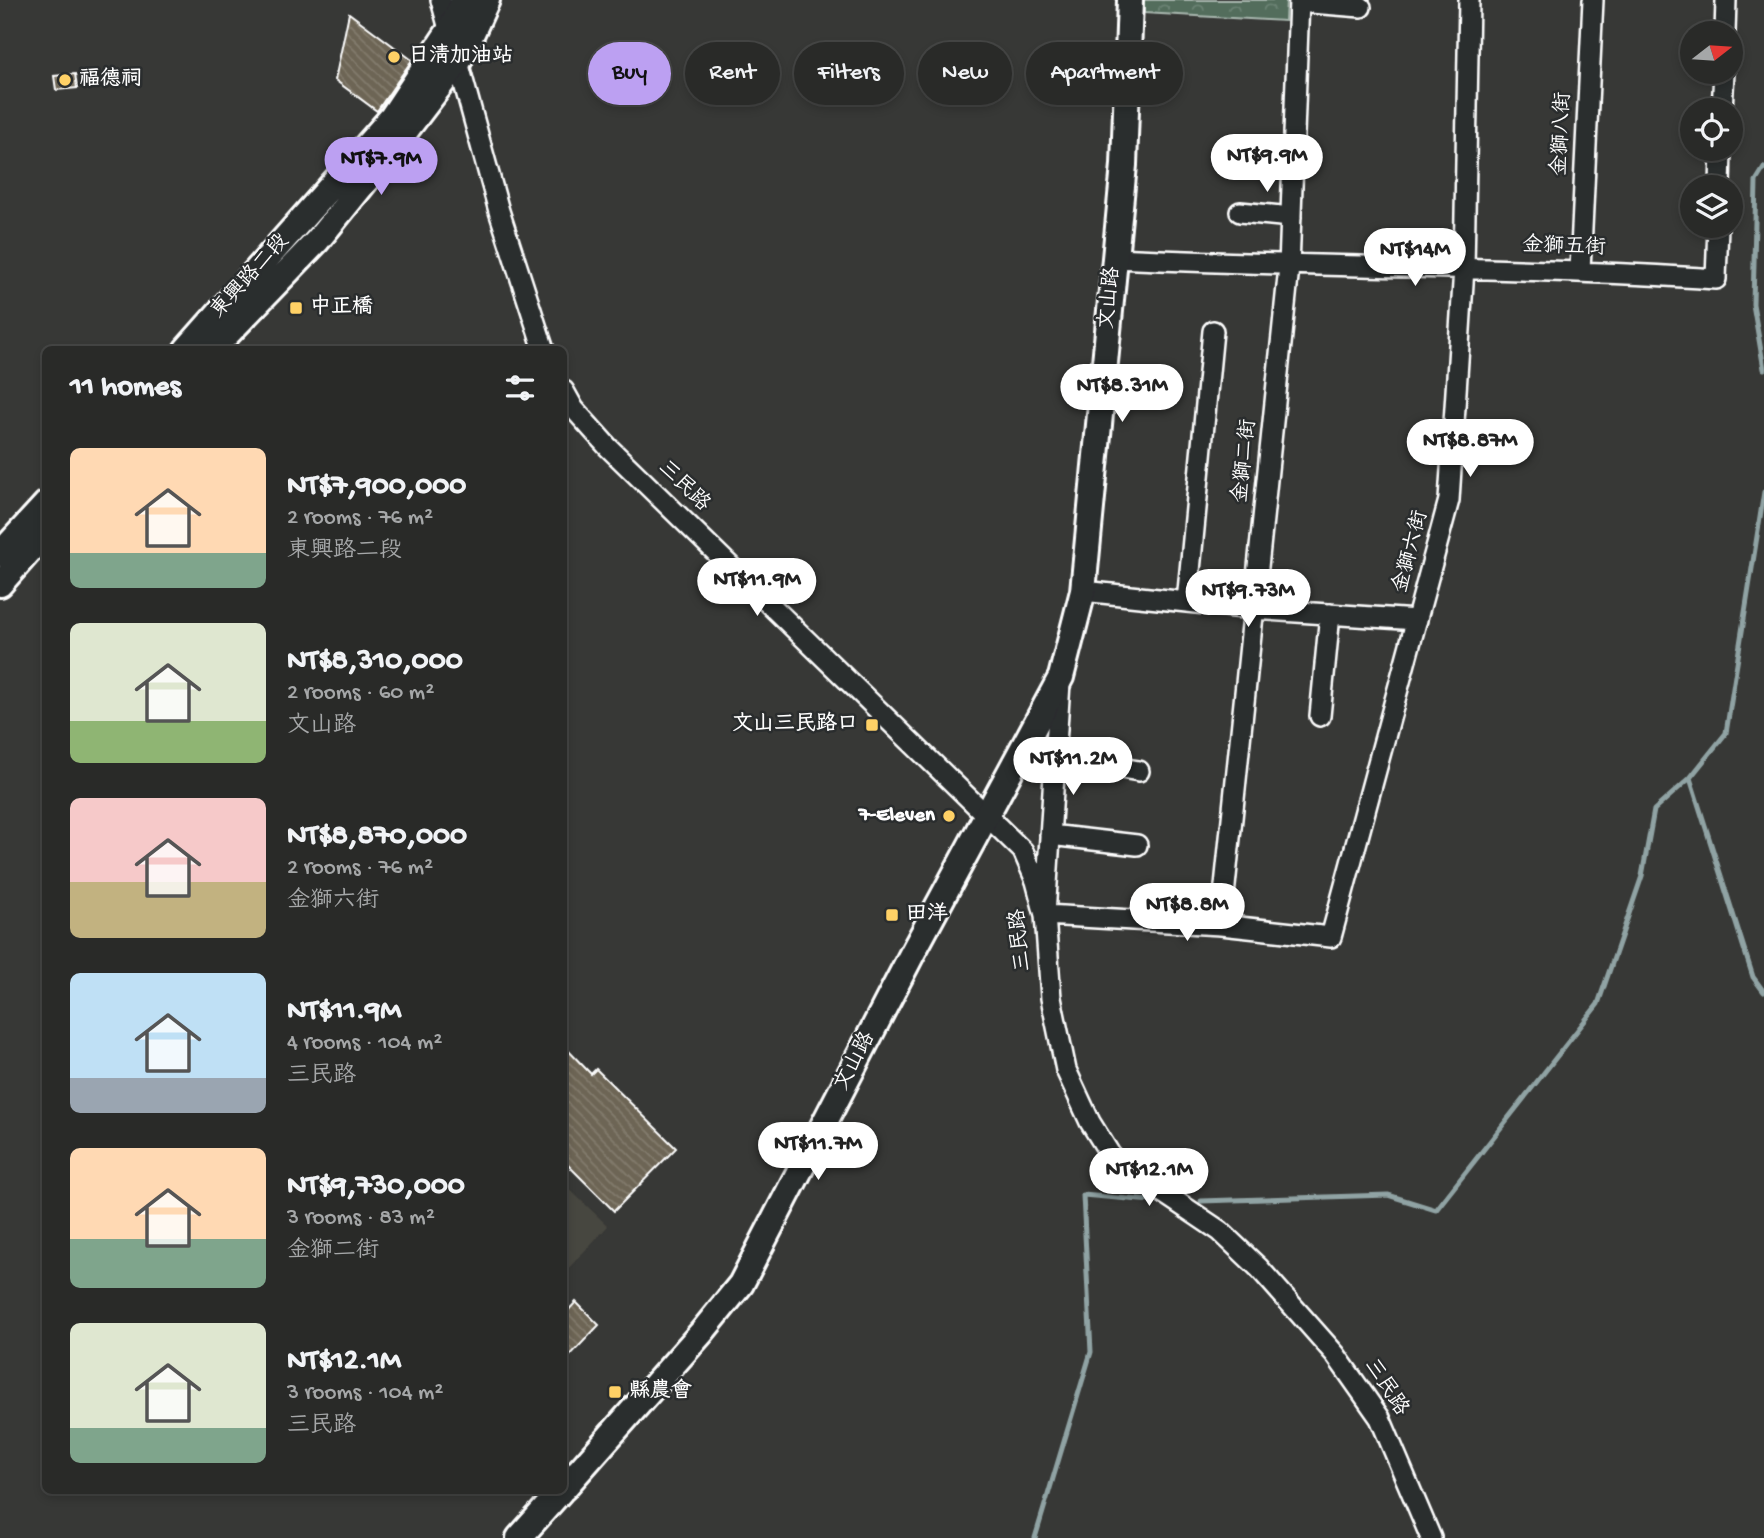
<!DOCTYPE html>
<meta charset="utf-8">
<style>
:root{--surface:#292a28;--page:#313230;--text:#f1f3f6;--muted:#a5a7a8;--line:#454645;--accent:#bca0f2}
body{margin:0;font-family:"Gochi Hand","LXGW WenKai TC",sans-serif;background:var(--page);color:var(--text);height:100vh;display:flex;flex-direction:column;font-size:26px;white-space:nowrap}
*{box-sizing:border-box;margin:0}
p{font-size:23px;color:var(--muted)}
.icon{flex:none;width:38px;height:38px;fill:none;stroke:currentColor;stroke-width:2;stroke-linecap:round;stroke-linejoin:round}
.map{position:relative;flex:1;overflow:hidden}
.sheet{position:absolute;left:42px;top:346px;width:525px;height:1148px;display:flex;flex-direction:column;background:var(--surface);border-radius:10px;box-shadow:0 4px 10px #0003,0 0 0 2px var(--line)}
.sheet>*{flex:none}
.top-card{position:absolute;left:588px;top:42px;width:665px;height:63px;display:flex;gap:14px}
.needle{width:46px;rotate:73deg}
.buttons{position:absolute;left:1680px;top:21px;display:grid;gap:14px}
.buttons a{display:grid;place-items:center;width:63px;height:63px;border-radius:50%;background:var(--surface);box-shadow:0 4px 10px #0003,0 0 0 2px var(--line);font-size:35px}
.price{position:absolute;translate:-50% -60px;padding:0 16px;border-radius:24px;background:#fff;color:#222;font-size:23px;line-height:46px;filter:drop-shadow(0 2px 4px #0008)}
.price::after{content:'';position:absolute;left:50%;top:42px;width:21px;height:16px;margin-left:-10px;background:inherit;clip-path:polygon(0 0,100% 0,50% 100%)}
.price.active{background:var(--accent);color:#111}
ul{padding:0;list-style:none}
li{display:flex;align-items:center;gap:21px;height:175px;padding:0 28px}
li span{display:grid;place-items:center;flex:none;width:196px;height:140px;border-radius:10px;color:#555}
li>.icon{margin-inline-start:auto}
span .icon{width:84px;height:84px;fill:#fffc;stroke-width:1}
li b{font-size:30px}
h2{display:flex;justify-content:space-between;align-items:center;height:84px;padding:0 28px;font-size:30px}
.pill{padding:0 24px;border-radius:32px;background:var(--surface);box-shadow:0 4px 10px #0003,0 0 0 2px var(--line);font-size:24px;line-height:63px}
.pill.active{background:var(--accent);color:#111}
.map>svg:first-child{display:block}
</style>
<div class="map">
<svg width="1764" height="1538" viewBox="0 0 1764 1538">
<defs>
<pattern id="park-crowns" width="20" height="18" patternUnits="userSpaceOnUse" patternTransform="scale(1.75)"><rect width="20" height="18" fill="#526d5c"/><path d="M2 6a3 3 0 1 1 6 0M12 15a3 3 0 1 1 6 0" fill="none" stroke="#6c8374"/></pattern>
<pattern id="building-back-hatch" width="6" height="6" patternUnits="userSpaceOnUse" patternTransform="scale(1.75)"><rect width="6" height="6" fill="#6d6555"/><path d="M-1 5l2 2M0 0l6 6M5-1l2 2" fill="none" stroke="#837c6e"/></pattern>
</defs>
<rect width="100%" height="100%" fill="#373836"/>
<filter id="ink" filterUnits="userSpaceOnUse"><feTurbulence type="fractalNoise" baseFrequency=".0143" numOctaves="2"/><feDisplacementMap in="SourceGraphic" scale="14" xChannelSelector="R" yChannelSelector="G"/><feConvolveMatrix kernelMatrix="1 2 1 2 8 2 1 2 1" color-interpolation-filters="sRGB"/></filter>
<g filter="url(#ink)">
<path fill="#47463f" d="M564,1184L608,1226L564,1273Z"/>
<path fill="url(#park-crowns)" stroke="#a8b6ae" stroke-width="2" d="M1144,0H1286L1285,21L1144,13Z"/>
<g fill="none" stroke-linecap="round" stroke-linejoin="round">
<path stroke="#90a3a4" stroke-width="5" d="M1764,168L1756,181L1753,304L1764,369
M1764,492L1726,733L1690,778L1753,977L1764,992
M1201,1201L1388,1195L1436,1210L1598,1004L1642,876L1654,810L1690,778
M1035,1538L1091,1352L1083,1195L1152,1201"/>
</g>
<path fill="url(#building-back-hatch)" stroke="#fff" stroke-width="2" d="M349,13L412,60L377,111L335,80Z
M75,74L77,88L56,90L54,76Z
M564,1046L591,1074L596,1069L676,1148L614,1211L564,1161Z
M576,1302L599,1325L564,1362V1315Z"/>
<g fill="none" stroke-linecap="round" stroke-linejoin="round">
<g stroke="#fff" stroke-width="24">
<path id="minor" d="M441,0L499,211L544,350
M1299,2L1361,7
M1725,33L1726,0
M1722,110L1724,72
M1720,187L1721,149
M1240,212L1291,217
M1115,258C1316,268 1516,266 1716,279L1718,226
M1580,270L1593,0
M564,391L574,409L608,447L1023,851L1036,881L1045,915L1051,998L1066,1070L1090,1122L1113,1159L1220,1231L1259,1268L1335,1354L1380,1418L1431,1538
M1083,591L1253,609L1417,620
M1187,602L1213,331
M1060,683L1045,915L1221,925L1331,937L1449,500L1464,268L1469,0
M1320,716L1330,614
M1055,757L1139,771
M1050,835L1137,845
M1221,925L1289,267L1299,0"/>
</g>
<g stroke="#fff" stroke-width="30">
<path id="major" d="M186,350L392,117L449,31L464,0
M212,350L317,241L398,141L459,61L487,0
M0,554L46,504
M0,584L46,532
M564,1488L702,1332L741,1284L913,952L1061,677L1083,591L1124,165L1130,0
M519,1538L561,1491"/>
</g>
<use href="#minor" stroke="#2a2d2e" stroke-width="19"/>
<use href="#major" stroke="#2a2d2e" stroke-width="24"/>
</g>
</g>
<g fill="#ffd166" stroke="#2a2d2e" stroke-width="2.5">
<circle cx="394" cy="57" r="7"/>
<circle cx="65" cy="80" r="7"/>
<rect x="289" y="301" width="14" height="14" rx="3.5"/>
<rect x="865" y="718" width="14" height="14" rx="3.5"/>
<circle cx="949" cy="816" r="7"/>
<rect x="885" y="908" width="14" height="14" rx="3.5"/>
<rect x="608" y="1385" width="14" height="14" rx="3.5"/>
</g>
<g text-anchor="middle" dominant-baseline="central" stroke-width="5" stroke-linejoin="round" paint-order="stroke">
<g font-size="21" font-weight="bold" fill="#fff" stroke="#2a2d2e" text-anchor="start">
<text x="408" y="57">日清加油站</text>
<text x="79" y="80">福德祠</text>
<text x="310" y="308">中正橋</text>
<text x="858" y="725" text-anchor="end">文山三民路口</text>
<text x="935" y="816" text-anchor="end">7-Eleven</text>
<text x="906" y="915">田洋</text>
<text x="629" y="1392">縣農會</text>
</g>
<g font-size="21" fill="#fff" stroke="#2a2d2e">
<text transform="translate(1563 134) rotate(-87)">金獅八街</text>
<text transform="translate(1564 248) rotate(2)">金獅五街</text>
<text transform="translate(251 277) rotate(-48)">東興路二段</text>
<text transform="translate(1111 298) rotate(-84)">文山路</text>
<text transform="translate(1246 461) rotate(-84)">金獅二街</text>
<text transform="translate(683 487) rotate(44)">三民路</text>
<text transform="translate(1412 552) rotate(-75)">金獅六街</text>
<text transform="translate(1022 940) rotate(-96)">三民路</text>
<text transform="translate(856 1062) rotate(-62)">文山路</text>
<text transform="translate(1385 1388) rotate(57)">三民路</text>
</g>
</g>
</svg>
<div class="buttons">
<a><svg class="needle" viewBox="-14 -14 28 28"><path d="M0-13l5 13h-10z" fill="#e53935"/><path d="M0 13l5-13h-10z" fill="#a5a7a8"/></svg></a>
<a><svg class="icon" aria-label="locate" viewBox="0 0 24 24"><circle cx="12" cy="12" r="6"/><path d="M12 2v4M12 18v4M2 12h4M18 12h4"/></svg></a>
<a><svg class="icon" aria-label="layers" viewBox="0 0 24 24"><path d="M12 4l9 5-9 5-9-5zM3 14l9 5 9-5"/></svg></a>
</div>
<b class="price" style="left:1267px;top:194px">NT$9.9M</b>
<b class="price active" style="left:381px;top:197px">NT$7.9M</b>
<b class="price" style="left:1415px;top:288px">NT$14M</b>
<b class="price" style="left:1122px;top:424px">NT$8.31M</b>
<b class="price" style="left:1470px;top:479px">NT$8.87M</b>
<b class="price" style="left:757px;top:618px">NT$11.9M</b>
<b class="price" style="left:1248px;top:629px">NT$9.73M</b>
<b class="price" style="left:1073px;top:797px">NT$11.2M</b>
<b class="price" style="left:1187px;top:943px">NT$8.8M</b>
<b class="price" style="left:818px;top:1182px">NT$11.7M</b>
<b class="price" style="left:1149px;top:1208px">NT$12.1M</b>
<div class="top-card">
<a class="pill active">Buy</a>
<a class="pill">Rent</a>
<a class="pill">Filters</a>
<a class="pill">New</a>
<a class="pill">Apartment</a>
</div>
<section class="sheet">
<h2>11 homes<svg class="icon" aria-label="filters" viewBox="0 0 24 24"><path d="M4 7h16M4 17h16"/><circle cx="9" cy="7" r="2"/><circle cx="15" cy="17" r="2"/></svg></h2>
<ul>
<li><span style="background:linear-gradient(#ffd9b3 75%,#7fa58c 0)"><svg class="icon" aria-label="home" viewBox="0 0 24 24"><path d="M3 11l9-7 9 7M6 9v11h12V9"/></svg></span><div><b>NT$7,900,000</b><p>2 rooms · 76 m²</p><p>東興路二段</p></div></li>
<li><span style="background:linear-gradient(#dfe7d0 70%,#8fb573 0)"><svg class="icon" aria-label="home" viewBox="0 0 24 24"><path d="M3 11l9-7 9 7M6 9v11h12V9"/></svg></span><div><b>NT$8,310,000</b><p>2 rooms · 60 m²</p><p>文山路</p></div></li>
<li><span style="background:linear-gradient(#f6c9c9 60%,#c2b280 0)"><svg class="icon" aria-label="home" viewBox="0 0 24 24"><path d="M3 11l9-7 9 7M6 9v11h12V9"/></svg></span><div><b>NT$8,870,000</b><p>2 rooms · 76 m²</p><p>金獅六街</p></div></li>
<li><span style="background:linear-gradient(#bfe0f5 75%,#9aa5b1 0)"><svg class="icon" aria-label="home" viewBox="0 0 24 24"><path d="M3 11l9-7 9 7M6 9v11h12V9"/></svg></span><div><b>NT$11.9M</b><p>4 rooms · 104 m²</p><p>三民路</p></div></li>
<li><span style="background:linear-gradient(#ffd9b3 65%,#7fa58c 0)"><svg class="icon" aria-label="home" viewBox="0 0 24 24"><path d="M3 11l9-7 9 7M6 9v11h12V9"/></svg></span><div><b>NT$9,730,000</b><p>3 rooms · 83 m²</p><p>金獅二街</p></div></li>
<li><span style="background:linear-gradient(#dfe7d0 75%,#7fa58c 0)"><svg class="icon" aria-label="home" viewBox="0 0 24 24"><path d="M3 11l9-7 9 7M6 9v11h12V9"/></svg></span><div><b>NT$12.1M</b><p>3 rooms · 104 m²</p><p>三民路</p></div></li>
</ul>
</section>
</div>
